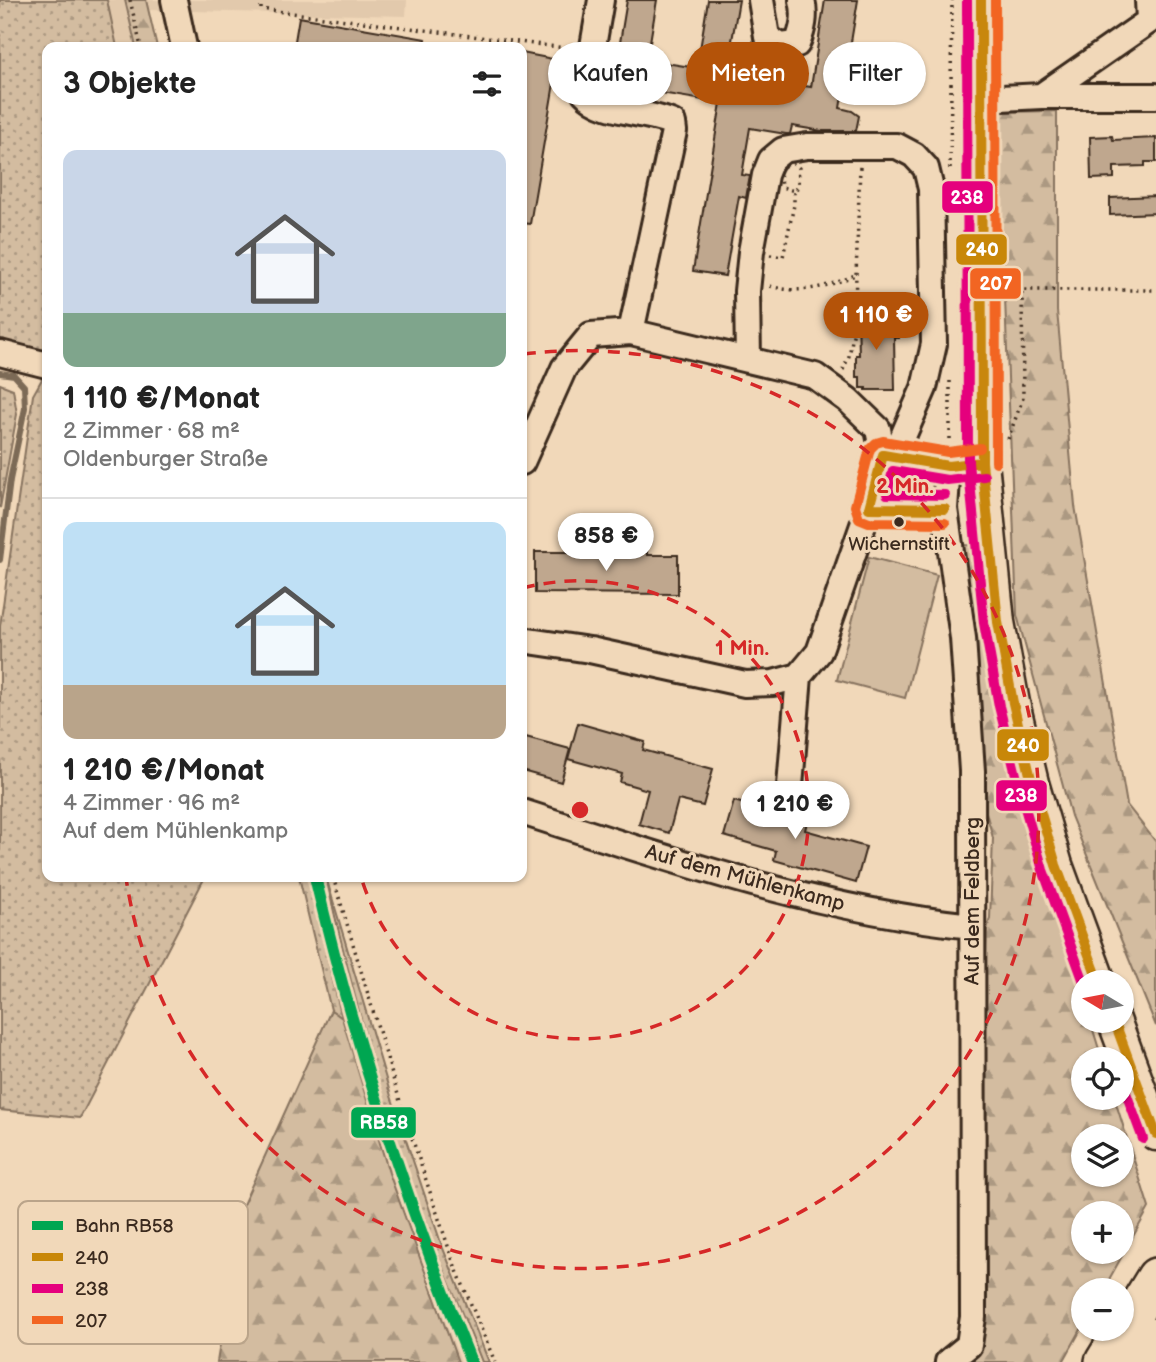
<!DOCTYPE html>
<html lang="de">
<meta charset="utf-8">
<style>
:root{--surface:#fff;--page:#f2f2f2;--text:#222;--muted:#767676;--line:#e0e0e0;--accent:#b45309}
body{margin:0;font-family:"Balsamiq Sans",sans-serif;background:var(--page);color:var(--text);height:100vh;display:flex;flex-direction:column;font-size:26px;white-space:nowrap}
*{box-sizing:border-box;margin:0}
p{font-size:23px;color:var(--muted)}
.icon{flex:none;width:38px;height:38px;fill:none;stroke:currentColor;stroke-width:2;stroke-linecap:round;stroke-linejoin:round}
.map{position:relative;flex:1;overflow:hidden}
.drawer{position:absolute;left:42px;top:42px;width:485px;height:840px;display:flex;flex-direction:column;background:var(--surface);border-radius:14px;box-shadow:0 2px 5px #0004}
.drawer>*{flex:none}
.top-card{position:absolute;left:548px;top:42px;width:502px;height:63px;display:flex;gap:14px}
.needle{width:46px;rotate:280deg}
.controls{position:absolute;left:1071px;top:970px;display:grid;gap:14px}
.controls a{display:grid;place-items:center;width:63px;height:63px;border-radius:50%;background:var(--surface);box-shadow:0 2px 5px #0004;font-size:35px}
.price{position:absolute;translate:-50% -60px;padding:0 16px;border-radius:24px;background:#fff;color:#222;font-size:23px;line-height:46px;filter:drop-shadow(0 2px 4px #0008)}
.price::after{content:'';position:absolute;left:50%;top:42px;width:21px;height:16px;margin-left:-10px;background:inherit;clip-path:polygon(0 0,100% 0,50% 100%)}
.price.selected{background:var(--accent);color:#fff}
ul{padding:0;list-style:none}
li{display:grid;align-content:center;gap:14px;height:371px;padding:0 21px}
li+li{border-top:2px solid var(--line)}
li span{display:grid;place-items:center;height:217px;border-radius:14px;color:#555}
li>.icon{margin-inline-start:auto}
span .icon{width:126px;height:126px;fill:#fffc;stroke-width:1}
li b{font-size:30px}
h2{display:flex;justify-content:space-between;align-items:center;height:84px;padding:0 21px;font-size:30px}
.tag{padding:0 24px;border-radius:32px;background:var(--surface);box-shadow:0 2px 5px #0004;font-size:24px;line-height:63px}
.tag.selected{background:var(--accent);color:#fff}
.map>svg:first-child{display:block}
</style>
<div class="map">
<svg width="1156" height="1362" viewBox="0 0 1156 1362">
<defs>
<pattern id="grass-dots" width="8" height="8" patternUnits="userSpaceOnUse" patternTransform="scale(1.75)"><rect width="8" height="8" fill="#d3bca0"/><path d="M2 2h.1M6 6h.1" fill="none" stroke="#ac9982" stroke-width="1.8" stroke-linecap="round"/></pattern>
<pattern id="forest-firs" width="22" height="20" patternUnits="userSpaceOnUse" patternTransform="scale(1.75)"><rect width="22" height="20" fill="#d3bca0"/><path d="M5 1l3.5 6h-7zM16 11l3.5 6h-7z" fill="#ac9982"/></pattern>
</defs>
<rect width="100%" height="100%" fill="#f1d8b9"/>
<filter id="ink" filterUnits="userSpaceOnUse"><feTurbulence type="fractalNoise" baseFrequency=".0143" numOctaves="2"/><feDisplacementMap in="SourceGraphic" scale="14" xChannelSelector="R" yChannelSelector="G"/><feConvolveMatrix kernelMatrix="1 2 1 2 8 2 1 2 1" color-interpolation-filters="sRGB"/></filter>
<g filter="url(#ink)">
<path fill="#e2c9ac" d="M107,0H125L136,47H117Z
M146,0H407L406,16L148,10Z
M307,877H326L340,942L385,1100L435,1248L482,1362H458L421,1263L389,1173L342,1018Z"/>
<path fill="url(#grass-dots)" stroke="#87735f" stroke-width="2" d="M0,0H107L117,47H47V357L0,343Z
M42,379H47V877H205L80,1118L0,1110V626L33,395Z
M0,384L13,389L17,414L0,508Z
M299,877H307L342,1018L331,1010Z
M326,877L391,1096L442,1246L489,1362H482C467,1324 450,1287 436,1249C389,1129 354,1002 326,877Z"/>
<path fill="url(#forest-firs)" stroke="#87735f" stroke-width="2" fill-rule="evenodd" d="M125,0H146L157,47H136Z
M1057,111V311L1075,506L1127,805L1156,842V1026L1071,816L1017,615L998,112Z
M963,545L978,546L1011,769L1083,998V1020H1090L1102,1059H1083V1097H1114L1149,1208L1103,1290H1083V1326L1063,1362H971L976,1357L984,1307L983,1027L987,930L990,918L993,838L980,790ZM1083,1136H1122V1174H1083ZM1083,1213H1122V1251H1083Z
M331,1010L342,1018L389,1173L458,1362H217L225,1314L227,1240Z"/>
<path fill="#d3bca0" stroke="#87735f" stroke-width="2" d="M869,557L937,575L905,698L837,680Z"/>
<g fill="none" stroke-linecap="round" stroke-linejoin="round">
<path stroke="#7c6a56" stroke-width="6" d="M0,373L14,375L24,386L25,408L10,480L0,560"/>
</g>
<path fill="#bfa78e" stroke="#3b2a1e" stroke-width="2" d="M627,0H657L647,60L697,68L708,0H739L729,58L777,66L774,81L811,87L825,0H858L840,108L852,111L859,116L856,131H822L792,126L790,134H786L750,128L742,175L750,176L746,198L739,196L725,276L693,271L721,103L613,85Z
M299,17L426,39L425,47H294Z
M522,53L558,60L530,224L522,223Z
M1112,136L1113,140L1156,138V162H1145V166L1114,167V178L1091,179L1090,137Z
M1156,196V213L1110,215V198Z
M858,312H882L883,320H898L899,338H894L895,390H866V388H860V377H856V355H859Z
M535,552H647V555H678V594L535,593Z
M578,723L645,742L643,750L713,769L703,806L678,800L669,833L639,824L648,790L620,782L622,774L568,759Z
M522,736L570,749L561,782L522,771Z
M734,801L783,815L785,807L809,814L805,830L866,847L856,883L774,860L776,851L724,836Z"/>
<g fill="none" stroke-linecap="round" stroke-linejoin="round">
<g stroke="#3b2a1e" stroke-width="30">
<path id="minor" d="M174,0L184,47
M601,0L585,93C603,114 647,111 673,123L674,131L631,332
M761,0L767,37L781,46L797,44C803,29 806,16 802,0
M1041,96L1149,21L1148,0
M981,99L1041,96H1156
M0,353L47,365
M748,360L747,291L751,252L765,175L771,160L783,150L807,146H897L914,155L926,168L931,189L934,344L924,388L894,457
M522,462L564,368L591,335L631,332L815,376L848,400L878,429L883,455
M948,466L945,509L963,638L972,771L973,1317L969,1345L948,1362
M945,509L869,508L883,455L948,466L964,464
M522,640L590,650L745,684L773,683L799,676L819,652L869,508
M790,786L799,676
M522,812C669,859 817,910 972,926"/>
</g>
<g stroke="#3b2a1e" stroke-width="37">
<path id="major" d="M981,0L982,462L998,622L1013,703L1032,783L1056,865L1099,982
M1114,1020L1156,1134"/>
</g>
<g stroke="#3b2a1e" stroke-width="42">
<path id="highway" d="M1104,1362L1156,1277
M1142,1362L1156,1337"/>
</g>
<path stroke="#3b2a1e" stroke-width="3.5" stroke-dasharray="2 5" stroke-linecap="butt" d="M130,0L141,47
M261,0V9L573,49
M786,162H792L799,168L798,187L794,191L782,187C779,179 780,168 786,162Z
M950,169L952,0
M770,255L783,257L794,205V191
M770,286C800,295 827,287 855,275
M843,370L849,356L854,330L860,166
M1008,439L1023,398L1022,290H1156
M950,446V377
M333,877L402,1108L453,1261L495,1362"/>
<use href="#minor" stroke="#f1d8b9" stroke-width="24"/>
<use href="#major" stroke="#f1d8b9" stroke-width="32"/>
<use href="#highway" stroke="#f1d8b9" stroke-width="37"/>
<g stroke="#f1d8b9" stroke-width="16">
<path id="bus-1" d="M981,0L982,462L998,622L1013,703L1032,783L1056,865L1099,982
M945,509L869,508L883,455L948,466L982,462
M1114,1020L1156,1134"/>
</g>
<g stroke="#f1d8b9" stroke-width="16">
<path id="bus-2" d="M967,0L968,462L984,623L999,706L1019,787L1043,870L1084,982
M945,495L887,494L893,471L947,480L984,476
M1122,1082L1143,1139"/>
</g>
<g stroke="#f1d8b9" stroke-width="16">
<path id="bus-3" d="M995,0L996,462
M945,523L869,522L859,518L855,506L870,449L876,443L883,441L948,452L980,448"/>
</g>
<use href="#bus-1" stroke="#c88708" stroke-width="10"/>
<use href="#bus-2" stroke="#e5007d" stroke-width="10"/>
<use href="#bus-3" stroke="#f26522" stroke-width="10"/>
<g stroke="#f1d8b9" stroke-width="18">
<path id="rail-1" d="M315,877C354,1043 407,1204 471,1362"/>
</g>
<use href="#rail-1" stroke="#00a651" stroke-width="12"/>
</g>
</g>
<g fill="none" stroke="#d62828" stroke-width="3.5" stroke-dasharray="12 9">
<path d="M523 588A229 229 0 1 1 361 877"/>
<path d="M524 354A459 459 0 1 1 126 878"/>
</g>
<circle fill="#3b2a1e" stroke="#f1d8b9" stroke-width="2.5" cx="899" cy="522" r="6"/>
<g text-anchor="middle" dominant-baseline="central" stroke-width="6" stroke-linejoin="round" paint-order="stroke">
<g font-size="19" fill="#3b2a1e" stroke="#f1d8b9">
<text x="899" y="544">Wichernstift</text>
</g>
<g font-size="21" fill="#3b2a1e" stroke="#f1d8b9">
<text transform="translate(745 878) rotate(15)">Auf dem Mühlenkamp</text>
<text transform="translate(972 901) rotate(-90)">Auf dem Feldberg</text>
</g>
</g>
<rect x="18" y="1201" width="230" height="143" rx="10" fill="#f1d8b9" stroke="#baa48a" stroke-width="2"/>
<rect x="32" y="1221" width="31" height="9" fill="#00a651"/>
<rect x="32" y="1253" width="31" height="8" fill="#c88708"/>
<rect x="32" y="1284" width="31" height="9" fill="#e5007d"/>
<rect x="32" y="1316" width="31" height="8" fill="#f26522"/>
<g font-size="19" fill="#3b2a1e">
<text x="75" y="1232">Bahn RB58</text>
<text x="75" y="1264">240</text>
<text x="75" y="1295">238</text>
<text x="75" y="1327">207</text>
</g>
<circle cx="580" cy="810" r="10" fill="#d62828" stroke="#f1d8b9" stroke-width="3.5"/>
<g font-size="21" text-anchor="middle" font-weight="bold" fill="#d62828" stroke="#f1d8b9" stroke-width="6" stroke-linejoin="round" paint-order="stroke">
<text x="905" y="493">2 Min.</text>
<text x="742" y="655">1 Min.</text>
</g>
<g stroke="#f1d8b9" stroke-width="2.5">
<rect x="941" y="180" width="53" height="34" rx="7" fill="#e5007d"/>
<rect x="955" y="233" width="53" height="33" rx="7" fill="#c88708"/>
<rect x="969" y="267" width="53" height="33" rx="7" fill="#f26522"/>
<rect x="996" y="728" width="54" height="34" rx="7" fill="#c88708"/>
<rect x="995" y="779" width="53" height="33" rx="7" fill="#e5007d"/>
<rect x="350" y="1106" width="67" height="33" rx="7" fill="#00a651"/>
</g>
<g font-size="19" text-anchor="middle" font-weight="bold" fill="#fff">
<text x="967" y="204">238</text>
<text x="982" y="256">240</text>
<text x="996" y="290">207</text>
<text x="1023" y="752">240</text>
<text x="1021" y="802">238</text>
<text x="384" y="1129">RB58</text>
</g>
</svg>
<div class="controls">
<a><svg class="needle" viewBox="-14 -14 28 28"><path d="M0-13l5 13h-10z" fill="#e53935"/><path d="M0 13l5-13h-10z" fill="#767676"/></svg></a>
<a><svg class="icon" aria-label="locate" viewBox="0 0 24 24"><circle cx="12" cy="12" r="6"/><path d="M12 2v4M12 18v4M2 12h4M18 12h4"/></svg></a>
<a><svg class="icon" aria-label="layers" viewBox="0 0 24 24"><path d="M12 4l9 5-9 5-9-5zM3 14l9 5 9-5"/></svg></a>
<a>+</a>
<a>−</a>
</div>
<b class="price selected" style="left:876px;top:352px">1 110 €</b>
<b class="price" style="left:606px;top:573px">858 €</b>
<b class="price" style="left:795px;top:841px">1 210 €</b>
<div class="top-card">
<a class="tag">Kaufen</a>
<a class="tag selected">Mieten</a>
<a class="tag">Filter</a>
</div>
<section class="drawer">
<h2>3 Objekte<svg class="icon" aria-label="filters" viewBox="0 0 24 24"><path d="M4 7h16M4 17h16"/><circle cx="9" cy="7" r="2"/><circle cx="15" cy="17" r="2"/></svg></h2>
<ul>
<li><span style="background:linear-gradient(#c9d6e8 75%,#7fa58c 0)"><svg class="icon" aria-label="home" viewBox="0 0 24 24"><path d="M3 11l9-7 9 7M6 9v11h12V9"/></svg></span><div><b>1 110 €/Monat</b><p>2 Zimmer · 68 m²</p><p>Oldenburger Straße</p></div></li>
<li><span style="background:linear-gradient(#bfe0f5 75%,#b9a48a 0)"><svg class="icon" aria-label="home" viewBox="0 0 24 24"><path d="M3 11l9-7 9 7M6 9v11h12V9"/></svg></span><div><b>1 210 €/Monat</b><p>4 Zimmer · 96 m²</p><p>Auf dem Mühlenkamp</p></div></li>
</ul>
</section>
</div>
